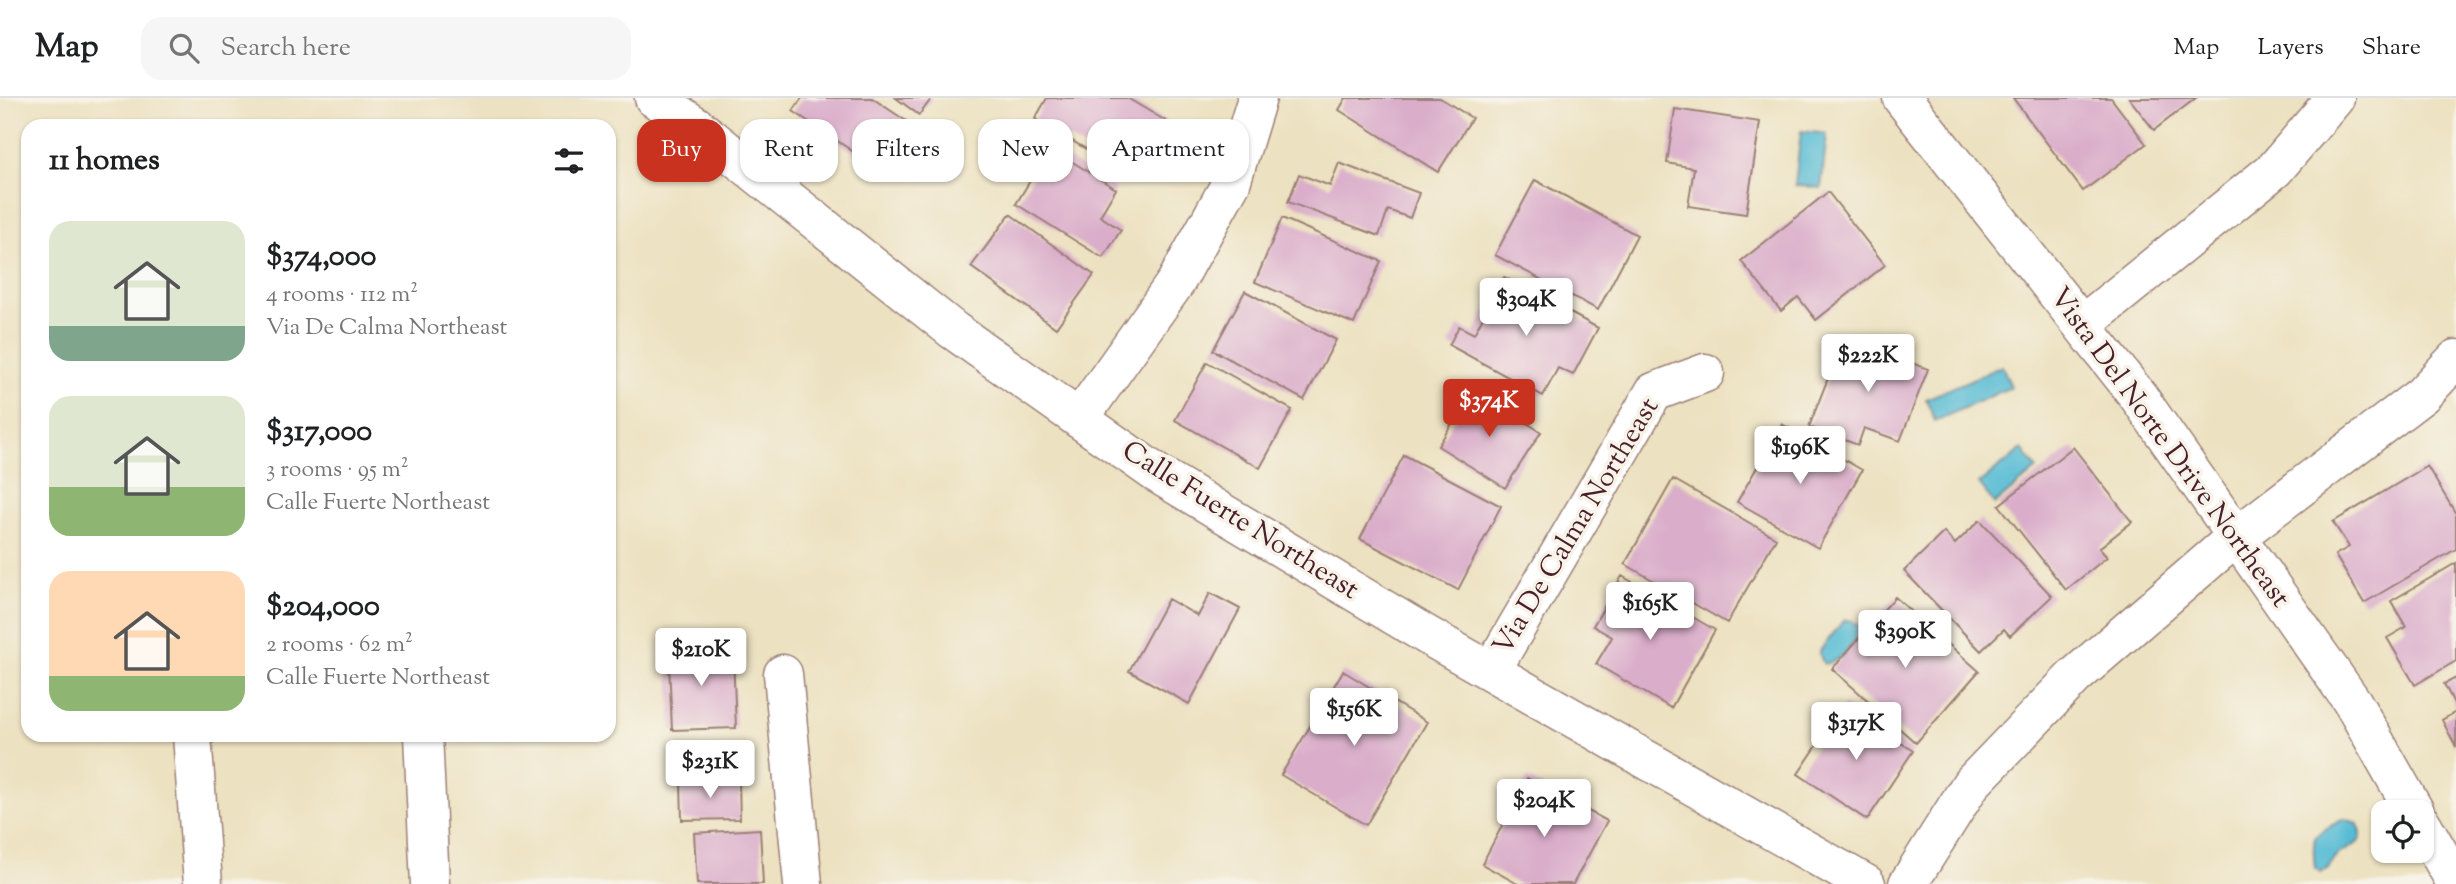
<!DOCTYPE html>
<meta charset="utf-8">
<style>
:root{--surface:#fff;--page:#f6f6f6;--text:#202124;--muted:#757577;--line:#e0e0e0;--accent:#c8321e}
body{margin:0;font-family:"Sorts Mill Goudy",serif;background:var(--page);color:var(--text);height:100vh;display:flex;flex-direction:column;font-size:26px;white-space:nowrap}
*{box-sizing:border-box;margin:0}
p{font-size:23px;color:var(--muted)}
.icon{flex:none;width:38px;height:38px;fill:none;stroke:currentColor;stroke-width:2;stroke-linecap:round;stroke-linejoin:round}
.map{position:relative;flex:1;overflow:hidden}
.sheet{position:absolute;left:21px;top:21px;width:595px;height:623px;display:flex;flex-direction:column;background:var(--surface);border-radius:21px;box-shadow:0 2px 5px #0004}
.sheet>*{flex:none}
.top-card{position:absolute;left:637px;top:21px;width:665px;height:63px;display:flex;gap:14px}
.controls{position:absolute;left:2371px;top:702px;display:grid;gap:14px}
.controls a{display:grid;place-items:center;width:63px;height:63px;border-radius:14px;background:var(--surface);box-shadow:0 2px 5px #0004;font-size:35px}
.price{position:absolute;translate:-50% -60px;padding:0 16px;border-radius:7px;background:#fff;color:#222;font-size:23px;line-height:46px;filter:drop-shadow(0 2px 4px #0008)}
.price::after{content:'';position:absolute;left:50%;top:42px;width:21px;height:16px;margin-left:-10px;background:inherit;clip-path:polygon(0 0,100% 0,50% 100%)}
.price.on{background:var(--accent);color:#fff}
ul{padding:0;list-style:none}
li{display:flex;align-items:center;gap:21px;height:175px;padding:0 28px}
li span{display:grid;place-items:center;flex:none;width:196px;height:140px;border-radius:21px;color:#555}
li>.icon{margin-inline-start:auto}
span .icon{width:84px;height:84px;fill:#fffc;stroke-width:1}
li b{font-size:30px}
h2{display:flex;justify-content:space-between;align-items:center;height:84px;padding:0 28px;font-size:30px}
.pill{padding:0 24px;border-radius:21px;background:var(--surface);box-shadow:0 2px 5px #0004;font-size:24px;line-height:63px}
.pill.on{background:var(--accent);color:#fff}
header{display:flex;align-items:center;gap:42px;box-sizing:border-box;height:98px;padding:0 35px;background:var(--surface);border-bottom:2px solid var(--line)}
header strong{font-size:33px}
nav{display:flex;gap:38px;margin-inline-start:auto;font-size:24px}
.search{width:490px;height:63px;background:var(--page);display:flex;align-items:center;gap:18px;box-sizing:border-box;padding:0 24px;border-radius:21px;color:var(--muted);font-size:26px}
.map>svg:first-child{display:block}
</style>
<header>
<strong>Map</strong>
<div class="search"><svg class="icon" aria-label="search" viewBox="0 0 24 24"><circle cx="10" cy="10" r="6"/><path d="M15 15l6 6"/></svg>Search here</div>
<nav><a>Map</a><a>Layers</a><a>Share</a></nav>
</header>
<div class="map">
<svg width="2456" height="786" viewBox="0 0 2456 786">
<rect width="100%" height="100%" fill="#f7f3e8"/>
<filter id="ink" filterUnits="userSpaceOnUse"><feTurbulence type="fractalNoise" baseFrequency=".0143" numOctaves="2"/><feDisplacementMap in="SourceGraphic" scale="14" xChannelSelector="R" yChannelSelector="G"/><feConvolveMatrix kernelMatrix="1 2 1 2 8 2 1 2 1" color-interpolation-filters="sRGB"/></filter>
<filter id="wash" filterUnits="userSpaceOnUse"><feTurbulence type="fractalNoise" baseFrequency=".00686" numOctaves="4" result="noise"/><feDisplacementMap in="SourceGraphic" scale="28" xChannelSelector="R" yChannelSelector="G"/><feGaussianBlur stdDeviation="1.57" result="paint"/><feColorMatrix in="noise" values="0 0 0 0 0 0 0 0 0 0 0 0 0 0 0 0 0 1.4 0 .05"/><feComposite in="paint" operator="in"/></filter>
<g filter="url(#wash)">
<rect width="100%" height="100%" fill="#ece1c0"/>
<path fill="#56bcd4" stroke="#506e80" stroke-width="2" d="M1801,33L1827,36L1821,90L1795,87Z
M2002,268L2011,289L1935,323L1926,301Z
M2022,351L2037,371L1995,406L1979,386Z
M1850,522L1858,527C1859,545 1843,558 1829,566L1823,565L1819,554L1843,523Z
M2345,721L2357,725C2370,747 2348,748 2337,757C2332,761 2330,766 2328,771L2321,774L2315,770C2314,763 2313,747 2315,740C2317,735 2339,723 2345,721Z"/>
<g id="blocks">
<path fill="#daadca" d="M802,0H872L918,31L888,77L793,13Z
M896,0H932L919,17Z
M1047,0H1127L1166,23L1147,56L1123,42L1110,65L1035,21Z
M1346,0H1440L1472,20L1438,74L1339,12Z
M2013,0H2111L2146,46L2083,93Z
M2129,0H2196L2154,32Z
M1675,11L1760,24L1746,116L1688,108L1694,70L1667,65Z
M1050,50L1116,91L1100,118L1121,132L1103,160L1016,106Z
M1339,65L1419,95L1410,120L1388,112L1379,138L1288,104L1299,76L1330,88Z
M1535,82L1637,137L1598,212L1495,157Z
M1828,94L1885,167L1816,222L1798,199L1781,213L1741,163Z
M1010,116L1094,177L1056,230L971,169Z
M1282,120L1381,163L1354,226L1255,184Z
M1504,179L1598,230L1573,277L1558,270L1543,298L1449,247L1459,228L1474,236Z
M1245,193L1336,242L1304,302L1213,252Z
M1844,239L1928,271L1900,343L1864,330L1858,347L1809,329Z
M1207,264L1292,312L1260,370L1175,322Z
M1474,291L1541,334L1505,390L1438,348Z
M1782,326L1862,372L1818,450L1737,404Z
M2073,349L2132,424L2099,450L2107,459L2066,492L1999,407Z
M1404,357L1501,408L1458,492L1360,441Z
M2427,368L2456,416V451L2364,505L2335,457L2349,449L2333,424Z
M1673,381L1776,440L1727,525L1625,466Z
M1980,422L2052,498L2010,538L2004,531L1981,553L1904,473L1944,434L1955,446Z
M2456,465V563L2415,587L2387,540L2406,529L2391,503Z
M1622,478L1715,532L1671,610L1596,566L1612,539L1593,528Z
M1210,495L1240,511L1189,606L1129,573L1168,501L1198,518Z
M1895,499L1979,573L1916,645L1832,571Z
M705,542V558L733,557L736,630L672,632L668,543Z
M1343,573L1427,624L1366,727L1281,677Z
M2456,580V609L2444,586Z
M1844,607L1913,653L1867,722L1798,676Z
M2456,614V649L2442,622Z
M1527,680L1607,723L1573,786H1518L1482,766Z
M739,683L740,721L682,722L681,684Z
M760,731L763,786H697L694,735Z"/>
</g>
</g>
<g filter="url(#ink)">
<use href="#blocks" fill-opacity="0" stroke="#9b8076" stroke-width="2"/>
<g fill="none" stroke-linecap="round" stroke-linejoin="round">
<g stroke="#9b8076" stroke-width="41">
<path id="minor" d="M654,0L695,27L953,232L1156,375L1430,539L1866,786
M1902,0L2138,298L2353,605L2415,714
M2082,227L2275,71L2335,0
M1079,321L1176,184L1231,85L1257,0
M1491,573L1654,294L1705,275
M783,576L803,786
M192,637L203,786
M423,637L430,786
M2422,726L2456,785
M1908,786L1971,686L2074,579L2237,438L2422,297L2456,261"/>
</g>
<use href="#minor" stroke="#fff" stroke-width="38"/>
</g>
</g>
<g text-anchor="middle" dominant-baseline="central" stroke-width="7" stroke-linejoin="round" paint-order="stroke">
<g font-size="28" fill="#4a1f2b" stroke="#f7f3e8">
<text transform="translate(2169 350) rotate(54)">Vista Del Norte Drive Northeast</text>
<text transform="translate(1240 423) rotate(32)">Calle Fuerte Northeast</text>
<text transform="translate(1577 429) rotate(-59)">Via De Calma Northeast</text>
</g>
</g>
</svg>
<div class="controls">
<a><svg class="icon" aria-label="locate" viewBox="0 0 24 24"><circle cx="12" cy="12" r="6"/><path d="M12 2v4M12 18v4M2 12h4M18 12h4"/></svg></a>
</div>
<b class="price" style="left:1526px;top:240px">$304K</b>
<b class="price" style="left:1868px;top:296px">$222K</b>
<b class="price on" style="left:1489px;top:341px">$374K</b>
<b class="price" style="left:1800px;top:388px">$196K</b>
<b class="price" style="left:1650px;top:544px">$165K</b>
<b class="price" style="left:1905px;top:572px">$390K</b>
<b class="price" style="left:701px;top:590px">$210K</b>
<b class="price" style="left:1354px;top:650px">$156K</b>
<b class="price" style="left:1856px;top:664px">$317K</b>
<b class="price" style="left:710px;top:702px">$231K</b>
<b class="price" style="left:1544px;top:741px">$204K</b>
<div class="top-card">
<a class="pill on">Buy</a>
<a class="pill">Rent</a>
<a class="pill">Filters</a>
<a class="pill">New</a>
<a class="pill">Apartment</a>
</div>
<section class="sheet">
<h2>11 homes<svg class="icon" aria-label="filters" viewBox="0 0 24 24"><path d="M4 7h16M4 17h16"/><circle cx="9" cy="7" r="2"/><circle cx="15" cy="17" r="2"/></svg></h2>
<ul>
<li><span style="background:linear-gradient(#dfe7d0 75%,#7fa58c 0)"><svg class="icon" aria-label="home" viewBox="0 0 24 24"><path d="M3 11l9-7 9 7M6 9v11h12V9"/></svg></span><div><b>$374,000</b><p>4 rooms · 112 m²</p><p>Via De Calma Northeast</p></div></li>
<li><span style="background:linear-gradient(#dfe7d0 65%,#8fb573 0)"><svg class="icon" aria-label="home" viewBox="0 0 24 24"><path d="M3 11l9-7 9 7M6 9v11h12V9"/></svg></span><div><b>$317,000</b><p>3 rooms · 95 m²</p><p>Calle Fuerte Northeast</p></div></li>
<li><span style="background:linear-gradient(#ffd9b3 75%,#8fb573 0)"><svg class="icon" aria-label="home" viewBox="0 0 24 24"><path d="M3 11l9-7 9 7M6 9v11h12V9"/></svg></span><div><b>$204,000</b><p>2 rooms · 62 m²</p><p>Calle Fuerte Northeast</p></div></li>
</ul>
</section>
</div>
